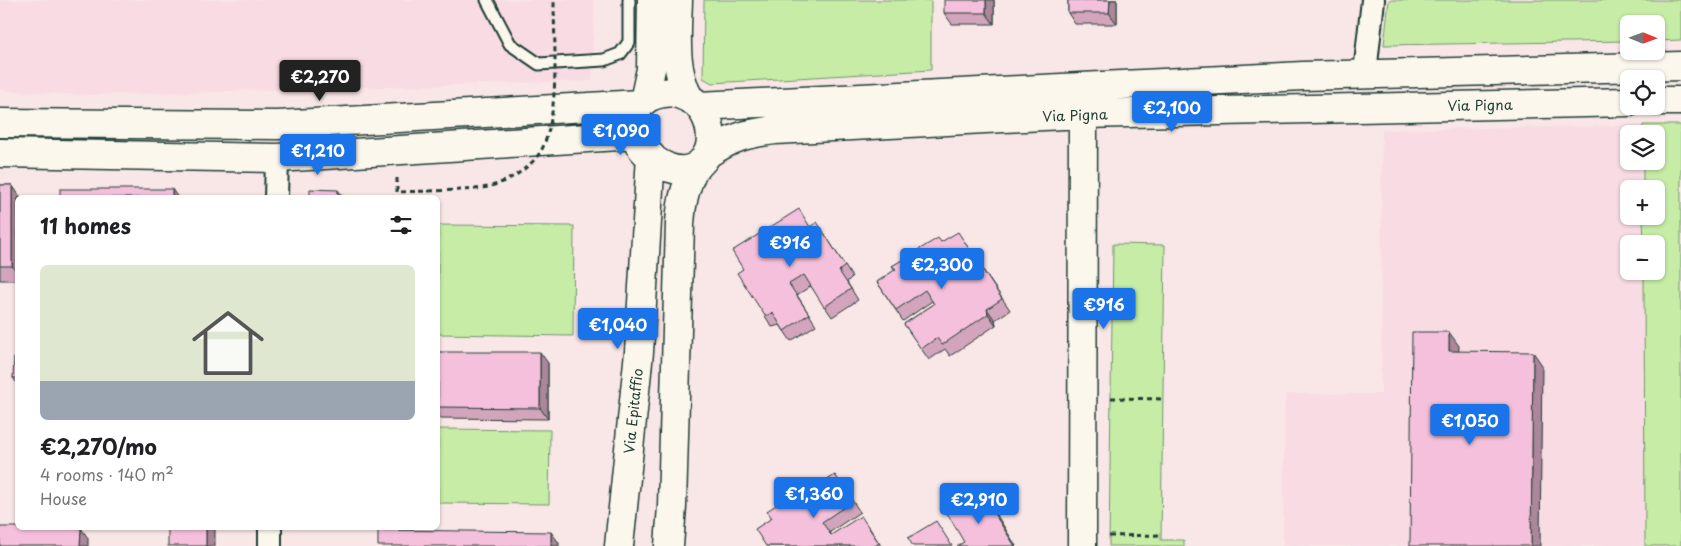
<!DOCTYPE html>
<meta charset="utf-8">
<style>
:root{--surface:#fff;--page:#f6f6f6;--text:#202124;--muted:#757577;--line:#e0e0e0;--accent:#1a73e8}
body{margin:0;font-family:"Playpen Sans",sans-serif;background:var(--page);color:var(--text);height:100vh;display:flex;flex-direction:column;font-size:19px;white-space:nowrap}
*{box-sizing:border-box;margin:0}
p{font-size:16px;color:var(--muted)}
.icon{flex:none;width:28px;height:28px;fill:none;stroke:currentColor;stroke-width:2;stroke-linecap:round;stroke-linejoin:round}
.map{position:relative;flex:1;overflow:hidden}
.details{position:absolute;left:15px;top:195px;width:425px;height:335px;display:flex;flex-direction:column;background:var(--surface);border-radius:8px;box-shadow:0 1px 4px #0004}
.details>*{flex:none}
.needle{width:32px;rotate:91deg}
.buttons{position:absolute;left:1620px;top:15px;display:grid;gap:10px}
.buttons a{display:grid;place-items:center;width:45px;height:45px;border-radius:8px;background:var(--surface);box-shadow:0 1px 4px #0004;font-size:25px}
.price{position:absolute;translate:-50% -42px;padding:0 11px;border-radius:5px;background:var(--accent);color:#fff;font-size:16px;line-height:32px;filter:drop-shadow(0 1px 2px #0008)}
.price::after{content:'';position:absolute;left:50%;top:30px;width:15px;height:11px;margin-left:-8px;background:inherit;clip-path:polygon(0 0,100% 0,50% 100%)}
.price.on{background:#222;color:#fff}
ul{padding:0;list-style:none}
li{display:grid;align-content:center;gap:10px;height:265px;padding:0 25px}
li+li{border-top:1px solid var(--line)}
li span{display:grid;place-items:center;height:155px;border-radius:8px;color:#555}
li>.icon{margin-inline-start:auto}
span .icon{width:90px;height:90px;fill:#fffc;stroke-width:1}
li b{font-size:21px}
h2{display:flex;justify-content:space-between;align-items:center;height:60px;padding:0 25px;font-size:21px}
.map>svg:first-child{display:block}
</style>
<div class="map">
<svg width="1681" height="546" viewBox="0 0 1681 546">
<rect width="100%" height="100%" fill="#f9e6e7"/>
<filter id="ink" filterUnits="userSpaceOnUse"><feTurbulence type="fractalNoise" baseFrequency=".02" numOctaves="2"/><feDisplacementMap in="SourceGraphic" scale="10" xChannelSelector="R" yChannelSelector="G"/><feConvolveMatrix kernelMatrix="1 2 1 2 8 2 1 2 1" color-interpolation-filters="sRGB"/></filter>
<g filter="url(#ink)">
<path fill="#f8dbe3" d="M0,0H594L592,81L84,95L0,90Z
M1643,125V134H1629V161H1643V189H1629V216H1643L1644,244H1629V271H1644L1645,546H1283L1285,394H1381L1382,130Z"/>
<path fill="#c6eca6" stroke="#72946d" d="M704,0H931V70L712,83L703,78Z
M1389,0H1681V40L1656,41V24H1629V41L1384,45Z
M1643,125H1681V546H1645L1644,271H1656V244H1644L1643,216H1656V189H1643V161H1656V134H1643Z
M438,225L574,226L573,336L438,334Z
M1113,244L1165,245L1161,540H1184V546H1109Z
M438,429L550,430L549,504L438,503Z"/>
<g fill="none" stroke-linecap="round" stroke-linejoin="round">
<g stroke="#1f3d34" stroke-width="15">
<path id="lane" d="M487,0L510,44L539,64L604,60L620,54L629,42V0"/>
</g>
<g stroke="#1f3d34" stroke-width="26">
<path id="street" d="M1365,73L1373,0
M276,198L277,158
M270,546V528"/>
</g>
<g stroke="#1f3d34" stroke-width="31">
<path id="secondary" d="M678,0C677,33 673,69 689,98
M672,92C682,95 692,98 699,106C711,120 716,144 704,159C686,183 651,164 638,143C629,129 634,104 650,97C657,93 664,93 672,92Z
M644,101L651,69L652,0
M1656,101H1681
M699,106L1303,76L1681,66
M0,123L278,125L640,104
M0,153L277,158L634,135
M707,154C734,137 744,134 775,130L1083,114L1629,102
M619,546L639,352L651,156
M669,546L672,506L680,224C681,203 685,188 694,168
M1082,546L1083,114"/>
</g>
<path stroke="#1f3d34" stroke-width="3" stroke-dasharray="5 4" stroke-linecap="butt" d="M397,178V192L429,191
M1111,398L1163,399
M1109,536L1161,535"/>
<use href="#lane" stroke="#fbf7ec" stroke-width="11"/>
<use href="#street" stroke="#fbf7ec" stroke-width="22"/>
<use href="#secondary" stroke="#fbf7ec" stroke-width="28"/>
<path stroke="#1f3d34" stroke-width="3" stroke-dasharray="5 4" stroke-linecap="butt" d="M429,191C447,190 465,191 482,188C504,185 534,167 543,147C560,108 554,43 554,0"/>
</g>
<path fill="#d3a5bc" stroke="#1f3d34" d="M994,0V24H952L944,13Z
M1068,0H1117V24H1075L1068,13Z
M0,185H12L21,198H18V280H0Z
M810,226L824,233L852,277L847,282L858,300L832,317L811,286L797,295L816,325L791,341L780,325L772,327L765,316Z
M941,242L965,243L1010,310L995,320L996,325L950,356L945,349L929,360L904,324L934,304L932,301L903,321L877,282L895,270L892,266Z
M438,352L548,363V419L438,418Z
M18,358V382H16L13,378Z
M835,475L860,512L830,532L831,535L869,527L881,546H766L818,486Z"/>
<path fill="#ac8699" stroke="#1f3d34" d="M986,0H994V24L986,13Z
M1110,0H1117V24L1109,13Z
M12,185L21,198H18V274L12,266Z
M172,189L178,198H172Z
M338,190L344,198H338Z
M987,309L995,320L996,325L988,314Z
M1449,332L1459,346L1458,364L1449,351Z
M540,352L548,363V419L540,408Z
M1533,352L1542,365L1540,546H1531Z
M990,507L998,517L1016,546H1015Z
M81,528L88,538V546H80Z
M206,528H215V546H206Z
M551,532L559,543V546H551Z"/>
<path fill="#f5c0db" stroke="#1f3d34" d="M944,0H986V13H944Z
M1068,0H1110L1109,13H1068Z
M0,185H12V266H0Z
M60,189H172V198H60Z
M310,189L338,190V198H310Z
M799,209L810,227L817,222L845,266L839,271L851,289L824,307L804,275L789,284L809,314L784,331L773,313L765,316L737,273L743,269L732,251Z
M958,232L1002,299L987,309L988,314L942,345L937,338L921,349L904,324L934,304L925,290L896,310L877,282L896,269L892,266L938,238L941,242Z
M1412,332H1449V351L1533,352L1531,546H1410Z
M438,352H540V408L438,407Z
M14,358H18V378H13Z
M835,475L853,501L822,522L831,535L861,516L879,543L875,546H766L755,529L772,518L767,511L814,480L818,486Z
M976,494L985,508L990,507L1015,546H957L964,542L947,513Z
M936,521L952,546H913L908,538Z
M0,527H18V528H81L80,546H0Z
M168,528H206V546H168Z
M378,530L551,532V546H378Z"/>
</g>
<g text-anchor="middle" dominant-baseline="central" stroke-width="5" stroke-linejoin="round" paint-order="stroke">
<g font-size="14" fill="#1f3d34" stroke="#fbf7ec">
<text transform="translate(1480 105) rotate(-1)">Via Pigna</text>
<text transform="translate(1075 115) rotate(-2)">Via Pigna</text>
<text transform="translate(633 411) rotate(-84)">Via Epitaffio</text>
</g>
</g>
</svg>
<div class="buttons">
<a><svg class="needle" viewBox="-14 -14 28 28"><path d="M0-13l5 13h-10z" fill="#e53935"/><path d="M0 13l5-13h-10z" fill="#757577"/></svg></a>
<a><svg class="icon" aria-label="locate" viewBox="0 0 24 24"><circle cx="12" cy="12" r="6"/><path d="M12 2v4M12 18v4M2 12h4M18 12h4"/></svg></a>
<a><svg class="icon" aria-label="layers" viewBox="0 0 24 24"><path d="M12 4l9 5-9 5-9-5zM3 14l9 5 9-5"/></svg></a>
<a>+</a>
<a>−</a>
</div>
<b class="price on" style="left:320px;top:102px">€2,270</b>
<b class="price" style="left:1172px;top:133px">€2,100</b>
<b class="price" style="left:621px;top:156px">€1,090</b>
<b class="price" style="left:318px;top:176px">€1,210</b>
<b class="price" style="left:790px;top:268px">€916</b>
<b class="price" style="left:942px;top:290px">€2,300</b>
<b class="price" style="left:1104px;top:330px">€916</b>
<b class="price" style="left:618px;top:350px">€1,040</b>
<b class="price" style="left:1470px;top:446px">€1,050</b>
<b class="price" style="left:814px;top:519px">€1,360</b>
<b class="price" style="left:979px;top:525px">€2,910</b>
<section class="details">
<h2>11 homes<svg class="icon" aria-label="filters" viewBox="0 0 24 24"><path d="M4 7h16M4 17h16"/><circle cx="9" cy="7" r="2"/><circle cx="15" cy="17" r="2"/></svg></h2>
<ul>
<li><span style="background:linear-gradient(#dfe7d0 75%,#9aa5b1 0)"><svg class="icon" aria-label="home" viewBox="0 0 24 24"><path d="M3 11l9-7 9 7M6 9v11h12V9"/></svg></span><div><b>€2,270/mo</b><p>4 rooms · 140 m²</p><p>House</p></div></li>
</ul>
</section>
</div>
